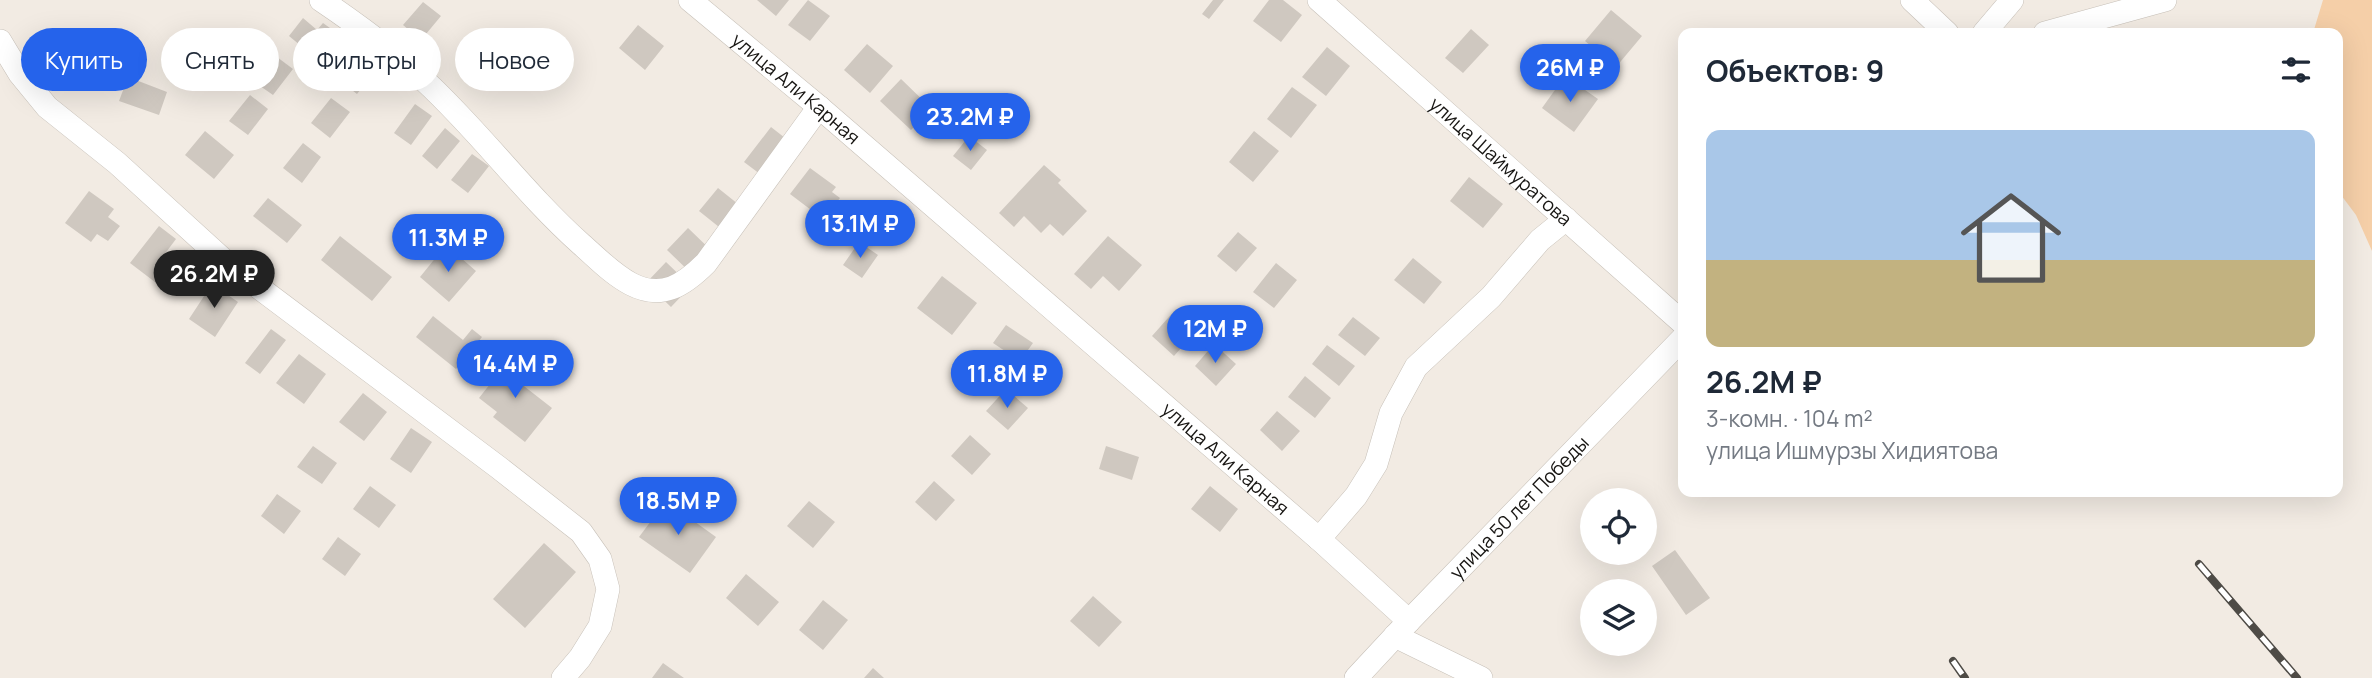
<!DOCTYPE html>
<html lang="ru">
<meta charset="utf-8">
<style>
:root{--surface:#fff;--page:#f2f2f3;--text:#1f2937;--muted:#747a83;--accent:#2563eb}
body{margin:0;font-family:Manrope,sans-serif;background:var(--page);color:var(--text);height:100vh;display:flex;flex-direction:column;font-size:26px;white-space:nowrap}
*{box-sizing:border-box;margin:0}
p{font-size:23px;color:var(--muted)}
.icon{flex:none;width:38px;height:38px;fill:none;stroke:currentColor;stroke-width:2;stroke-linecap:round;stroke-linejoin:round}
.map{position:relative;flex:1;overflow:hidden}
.details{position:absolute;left:1678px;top:28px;width:665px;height:469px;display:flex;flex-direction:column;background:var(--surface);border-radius:14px;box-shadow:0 7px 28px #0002}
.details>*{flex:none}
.hud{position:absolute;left:21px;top:28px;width:665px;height:63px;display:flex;gap:14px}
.buttons{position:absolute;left:1580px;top:488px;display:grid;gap:14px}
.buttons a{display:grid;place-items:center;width:77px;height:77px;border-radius:50%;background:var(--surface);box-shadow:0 7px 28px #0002;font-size:35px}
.price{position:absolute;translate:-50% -60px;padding:0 16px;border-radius:24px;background:var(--accent);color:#fff;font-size:23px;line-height:46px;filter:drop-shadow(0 2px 4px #0008)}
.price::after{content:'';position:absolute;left:50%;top:42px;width:21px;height:16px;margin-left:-10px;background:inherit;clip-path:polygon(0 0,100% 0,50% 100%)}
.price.selected{background:#222;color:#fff}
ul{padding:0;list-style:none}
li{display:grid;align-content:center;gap:14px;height:371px;padding:0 28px}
li span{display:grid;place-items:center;height:217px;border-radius:14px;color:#555}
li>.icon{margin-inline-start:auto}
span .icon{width:126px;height:126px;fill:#fffc;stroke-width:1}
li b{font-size:30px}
h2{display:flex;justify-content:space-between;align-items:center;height:84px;padding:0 28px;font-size:30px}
.tag{padding:0 24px;border-radius:32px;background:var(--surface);box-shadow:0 7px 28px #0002;font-size:24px;line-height:63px}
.tag.selected{background:var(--accent);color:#fff}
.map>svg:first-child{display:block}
</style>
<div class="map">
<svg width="2372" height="678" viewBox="0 0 2372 678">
<rect width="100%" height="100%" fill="#f2ebe3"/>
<path fill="#f5cfa8" d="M2323,0H2372V251L2356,215L2338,191V33H2313Z"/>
<path fill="#cfc8c0" d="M757,0H789L776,16Z
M808,0L830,16L810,41L788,25Z
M1213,0H1224L1209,19L1202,14Z
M1269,0H1283L1302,15L1281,42L1253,21Z
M423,2L441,16L421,40L403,25Z
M1611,10L1642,36L1616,67L1585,41Z
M303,18L317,30L323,23L337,33L317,59L289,36Z
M638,25L664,46L645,70L619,48Z
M1471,29L1489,45L1463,73L1445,58Z
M229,41L252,44L247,75L224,71Z
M867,44L893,66L870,93L844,70Z
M1327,47L1350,66L1326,96L1302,77Z
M273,54L293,69L273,95L253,81Z
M358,55L376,70L357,94L339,80Z
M1565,76L1598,99L1574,132L1542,108Z
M128,77L167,92L159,115L119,101Z
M901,79L932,109L911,130L880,101Z
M1292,87L1317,105L1291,138L1267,119Z
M250,95L268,109L248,135L229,121Z
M331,98L350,112L330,138L311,123Z
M415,104L432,116L411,145L394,133Z
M771,127L794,145L768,180L744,162Z
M445,128L460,141L437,169L422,156Z
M205,131L234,155L214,179L185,155Z
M1254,131L1279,151L1253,182L1229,162Z
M969,136L987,150L971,170L953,156Z
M303,143L321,157L302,183L283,168Z
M472,154L489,166L468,193L451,180Z
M1044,165L1061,180L1058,183L1087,211L1063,236L1050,224L1041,233L1024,216L1014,227L999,213Z
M810,168L836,187L832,192L840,198L823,219L790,194Z
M1469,177L1503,204L1483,228L1450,201Z
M718,188L748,212L729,235L699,211Z
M89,191L114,209L108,217L120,226L108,241L97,234L91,242L65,223Z
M268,198L302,225L287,243L253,216Z
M159,226L176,239L164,255L184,270L168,292L130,263Z
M688,228L717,256L696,278L667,250Z
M1238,232L1257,248L1236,272L1217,256Z
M340,236L392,277L372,301L321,260Z
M1108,236L1142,265L1119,291L1103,276L1091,289L1074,274Z
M859,242L878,255L862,278L843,265Z
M446,245L476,271L449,302L420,277Z
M1413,258L1442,282L1424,304L1394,280Z
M666,262L691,286L671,307L646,283Z
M1276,263L1297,280L1274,308L1253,292Z
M942,276L977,303L952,335L917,308Z
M212,284L238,302L215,337L189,319Z
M1176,309L1198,329L1174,356L1152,336Z
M433,316L463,340L472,329L482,337L456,369L416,337Z
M1353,317L1380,338L1365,356L1338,335Z
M1006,325L1033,343L1020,361L993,343Z
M271,329L286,340L260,374L245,363Z
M1214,344L1236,364L1216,386L1195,366Z
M1327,345L1355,366L1339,386L1312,364Z
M299,354L326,374L304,404L276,383Z
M513,355L531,369L520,383L552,408L525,442L493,417L497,412L479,398Z
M1305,376L1331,398L1315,418L1288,397Z
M1006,389L1028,408L1008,430L986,411Z
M363,393L387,412L364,441L339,422Z
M1277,411L1300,431L1282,451L1260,430Z
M411,428L432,442L411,473L390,459Z
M970,435L991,454L972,475L951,456Z
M313,446L337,463L322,484L297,467Z
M1106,446L1139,457L1132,480L1099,469Z
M934,481L955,500L936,521L915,502Z
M370,486L396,505L379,528L353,509Z
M1210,486L1238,509L1220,532L1191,509Z
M277,494L301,511L284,534L261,516Z
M666,501L716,537L690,573L639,537Z
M809,501L835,522L813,548L787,526Z
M338,537L361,554L345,576L322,559Z
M544,543L576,572L525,628L493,599Z
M1675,550L1710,598L1686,615L1652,566Z
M746,574L779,602L758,626L726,598Z
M1093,596L1122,622L1099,647L1070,621Z
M823,600L848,620L823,650L799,630Z
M1614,644H1638L1622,655Z
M663,663L684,678H652Z
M873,668L884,678H864Z"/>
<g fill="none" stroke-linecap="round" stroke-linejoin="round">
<g stroke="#c7c0b8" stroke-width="24">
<g id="minor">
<path d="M321,0C358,25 394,51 426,82C481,133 525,194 581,244C597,258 612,274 631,284C662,300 684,285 706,263L819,107"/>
<path id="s1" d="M690,0L819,107L1319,539L1409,621"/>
<path id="s2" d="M1319,0L1684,324"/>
<path d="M1912,0L1947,33"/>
<path d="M1984,33L2012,0"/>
<path d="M2045,33L2165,0"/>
<path d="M0,41L20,74L47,107L117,163L229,265L498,467L581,532L600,559L608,589L600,626L580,658L563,678"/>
<path d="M1319,539L1356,496L1376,464L1391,413L1416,367L1491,297L1540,240L1566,219"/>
<path d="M1395,636L1481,678"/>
<path id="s3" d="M1356,678L1409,621L1684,337"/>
</g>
</g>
<use href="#minor" stroke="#fff" stroke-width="23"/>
<g stroke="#4e4b46" stroke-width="8">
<path id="rail" d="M2199,564L2297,678
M1953,661L1965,678"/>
</g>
<use href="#rail" stroke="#fff" stroke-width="5" stroke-dasharray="16" stroke-linecap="butt"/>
</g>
<g text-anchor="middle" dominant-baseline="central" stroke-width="5" stroke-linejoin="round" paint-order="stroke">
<g font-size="19" fill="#171512" stroke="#fff">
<text stroke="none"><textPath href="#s1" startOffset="138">улица Али Карная</textPath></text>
<text stroke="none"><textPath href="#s2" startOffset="243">улица Шаймуратова</textPath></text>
<text stroke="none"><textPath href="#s1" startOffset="705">улица Али Карная</textPath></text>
<text stroke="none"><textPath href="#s3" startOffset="236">улица 50 лет Победы</textPath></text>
</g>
</g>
</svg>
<div class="buttons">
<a><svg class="icon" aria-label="locate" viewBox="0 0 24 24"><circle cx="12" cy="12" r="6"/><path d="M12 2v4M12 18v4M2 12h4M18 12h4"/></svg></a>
<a><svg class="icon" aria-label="layers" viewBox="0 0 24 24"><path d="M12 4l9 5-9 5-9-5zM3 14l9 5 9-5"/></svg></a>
</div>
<b class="price" style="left:1570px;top:104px">26M ₽</b>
<b class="price" style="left:970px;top:153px">23.2M ₽</b>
<b class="price" style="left:860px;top:260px">13.1M ₽</b>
<b class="price" style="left:448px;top:274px">11.3M ₽</b>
<b class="price selected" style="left:214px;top:310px">26.2M ₽</b>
<b class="price" style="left:1215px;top:365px">12M ₽</b>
<b class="price" style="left:515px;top:400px">14.4M ₽</b>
<b class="price" style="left:1007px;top:410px">11.8M ₽</b>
<b class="price" style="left:678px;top:537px">18.5M ₽</b>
<div class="hud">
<a class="tag selected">Купить</a>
<a class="tag">Снять</a>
<a class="tag">Фильтры</a>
<a class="tag">Новое</a>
</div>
<section class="details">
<h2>Объектов: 9<svg class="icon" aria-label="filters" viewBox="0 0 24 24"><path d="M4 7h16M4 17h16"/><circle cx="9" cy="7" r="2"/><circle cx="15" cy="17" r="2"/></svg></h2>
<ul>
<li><span style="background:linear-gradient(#a9c7e8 60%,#c2b280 0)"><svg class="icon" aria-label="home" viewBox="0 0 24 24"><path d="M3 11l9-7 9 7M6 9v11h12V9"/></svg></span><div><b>26.2M ₽</b><p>3-комн. · 104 m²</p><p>улица Ишмурзы Хидиятова</p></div></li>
</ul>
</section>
</div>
